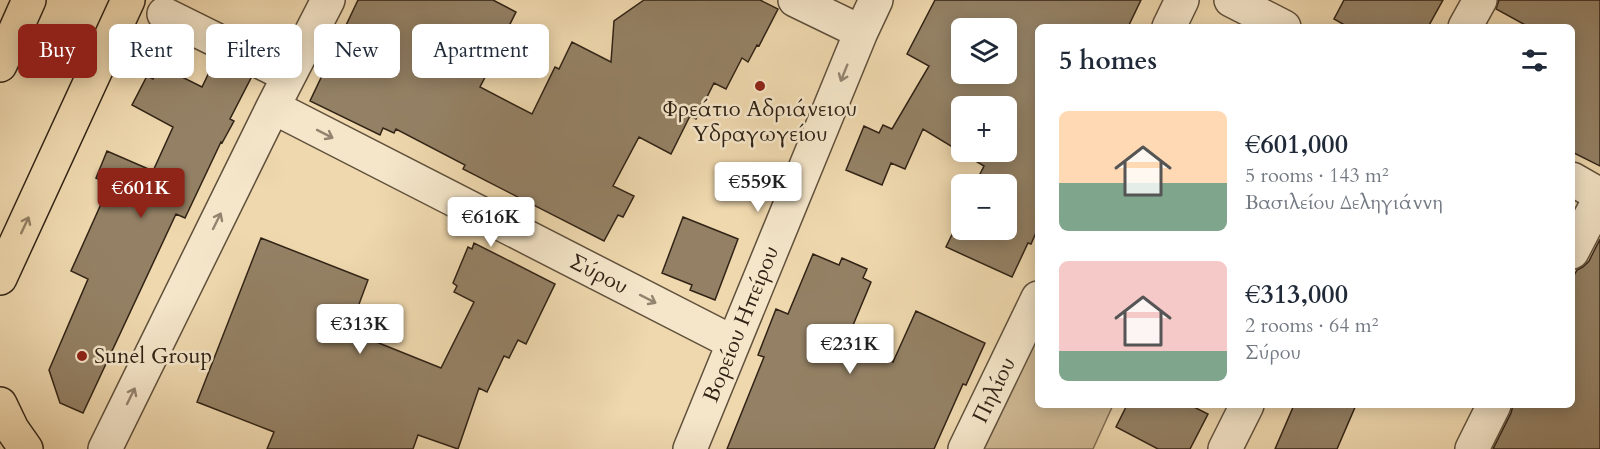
<!DOCTYPE html>
<meta charset="utf-8">
<style>
:root{--surface:#fff;--page:#f6f6f7;--text:#1f2937;--muted:#747a83;--accent:#8f2418}
body{margin:0;font-family:Cardo,serif;background:var(--page);color:var(--text);height:100vh;display:flex;flex-direction:column;font-size:22px;white-space:nowrap}
*{box-sizing:border-box;margin:0}
p{font-size:20px;color:var(--muted)}
.icon{flex:none;width:33px;height:33px;fill:none;stroke:currentColor;stroke-width:2;stroke-linecap:round;stroke-linejoin:round}
.map{position:relative;flex:1;overflow:hidden}
.sheet{position:absolute;left:1035px;top:24px;width:540px;height:384px;display:flex;flex-direction:column;background:var(--surface);border-radius:9px;box-shadow:0 3px 15px #0003}
.sheet>*{flex:none}
.banner{position:absolute;left:18px;top:24px;width:570px;height:54px;display:flex;gap:12px}
.buttons{position:absolute;left:951px;top:18px;display:grid;gap:12px}
.buttons a{display:grid;place-items:center;width:66px;height:66px;border-radius:9px;background:var(--surface);box-shadow:0 3px 15px #0003;font-size:30px}
.price{position:absolute;translate:-50% -51px;padding:0 14px;border-radius:6px;background:#fff;color:#222;font-size:20px;line-height:39px;filter:drop-shadow(0 2px 3px #0008)}
.price::after{content:'';position:absolute;left:50%;top:36px;width:18px;height:14px;margin-left:-9px;background:inherit;clip-path:polygon(0 0,100% 0,50% 100%)}
.price.active{background:var(--accent);color:#fff}
ul{padding:0;list-style:none}
li{display:flex;align-items:center;gap:18px;height:150px;padding:0 24px}
li span{display:grid;place-items:center;flex:none;width:168px;height:120px;border-radius:9px;color:#555}
li>.icon{margin-inline-start:auto}
span .icon{width:72px;height:72px;fill:#fffc;stroke-width:1}
li b{font-size:26px}
h2{display:flex;justify-content:space-between;align-items:center;height:72px;padding:0 24px;font-size:26px}
.pill{padding:0 21px;border-radius:9px;background:var(--surface);box-shadow:0 3px 15px #0003;font-size:21px;line-height:54px}
.pill.active{background:var(--accent);color:#fff}
.map>svg:first-child{display:block}
</style>
<div class="map">
<svg width="1600" height="449" viewBox="0 0 1600 449">
<rect width="100%" height="100%" fill="#efd8ae"/>
<filter id="stains"><feTurbulence type="fractalNoise" baseFrequency=".00333" numOctaves="4"/><feColorMatrix values="0 0 0 0 .2 0 0 0 0 .09 0 0 0 0 .02 0 0 0 .5 -.17"/></filter>
<radialGradient id="worn" r=".72"><stop offset=".6" stop-color="#630" stop-opacity="0"/><stop offset="1" stop-color="#630" stop-opacity=".3"/></radialGradient>
<path fill="#cfb994" stroke="#806e55" stroke-width="1.5" d="M1038,330V405H1113L1093,449H980Z"/>
<path fill="#948165" stroke="#312316" stroke-width="1.5" fill-rule="evenodd" d="M358,0H493L516,12L502,40L504,41L480,87L532,114L555,67L559,69L572,42L611,62L614,21L644,0H760L778,9L759,46L757,45L748,62L742,58L726,89L714,83L696,119L690,116L671,154L639,137L613,186L634,196L623,217L618,215L604,241L463,169L465,165L396,129L394,133L383,128L380,135L310,101Z
M935,0H1141L1128,27H1038V228L1031,244L1028,243L1012,277L946,247L962,214V230H1006V184H975L984,166L923,129L905,169L891,163L882,185L846,170L864,126L879,133L883,125L892,129L929,66L907,54ZM962,28H1006V74H962ZM962,106H1006V152H962Z
M1344,0H1443L1428,27H1348L1334,19Z
M1499,0H1600V166L1572,152V27H1529L1496,9Z
M215,60L251,78L230,119L234,121L222,143L221,142L185,218L176,214L83,413L60,403L49,370L88,279L71,271L110,184L96,178L107,151L153,171L173,127L132,105L147,76L153,79L160,66L202,87Z
M683,217L738,239L715,300L690,290L692,285L662,273Z
M261,238L368,280L349,331L441,368L474,302L454,292L457,286L453,283L468,247L472,249L474,243L555,284L526,344L518,340L509,358L504,356L487,392L479,388L458,449L418,435L413,449H267L274,432L197,402Z
M1600,239V449H1493L1511,413L1513,405H1572V279L1577,270L1583,267L1589,261Z
M813,254L839,265L842,258L867,269L863,278L871,282L846,342L893,362L916,311L985,343L966,385L963,384L934,449H727L764,357L758,355L776,309L788,314Z
M1127,405H1190L1208,414L1190,449H1158L1116,427Z
M1294,405H1356L1337,449H1275Z"/>
<g fill="none" stroke-linecap="round" stroke-linejoin="round">
<g stroke="#60503c" stroke-width="36">
<path id="street" d="M795,0L861,32
M1231,0L1284,27
M164,14L289,76
M1169,27L1182,0
M1465,27L1480,0
M273,107L732,342
M1572,179L1600,195
M1572,252L1600,198
M105,449L273,107L328,0
M690,449L861,32L876,0
M965,449L1038,298
M1225,449L1247,405
M1472,449L1494,405"/>
</g>
<g stroke="#312316" stroke-width="36">
<path id="highway" d="M0,65L29,0
M0,278L128,0
M0,404L12,429L26,449"/>
</g>
<use href="#street" stroke="#f5e6ca" stroke-width="33"/>
<use href="#highway" stroke="#efd8ae" stroke-width="33"/>
</g>
<defs><path id="oneway-shaft" d="M-6 0H5M1.5-3L5.5 0L1.5 3" fill="none" stroke-width="1.6" stroke-linecap="round" stroke-linejoin="round" transform="scale(1.5)"/></defs>
<g stroke="#938470">
<use href="#oneway-shaft" transform="translate(844 73) rotate(112)"/>
<use href="#oneway-shaft" transform="translate(325 134) rotate(27)"/>
<use href="#oneway-shaft" transform="translate(217 221) rotate(-64)"/>
<use href="#oneway-shaft" transform="translate(648 299) rotate(27)"/>
<use href="#oneway-shaft" transform="translate(131 396) rotate(-64)"/>
</g>
<use stroke="#907e62" href="#oneway-shaft" transform="translate(25 225) rotate(-65)"/>
<g fill="#8f2418" stroke="#f5e6ca" stroke-width="2">
<circle cx="760" cy="86" r="6"/>
<circle cx="82" cy="356" r="6"/>
</g>
<g text-anchor="middle" dominant-baseline="central" stroke-width="5" stroke-linejoin="round" paint-order="stroke">
<g font-size="22" fill="#312316" stroke="#f5e6ca">
<text x="760" y="109">Φρεάτιο Αδριάνειου<tspan x="760" dy="25">Υδραγωγείου</tspan></text>
<text x="94" y="356" text-anchor="start">Sunel Group</text>
</g>
<g font-size="22" fill="#312316" stroke="#f5e6ca">
<text transform="translate(599 274) rotate(27)">Σύρου</text>
<text transform="translate(741 324) rotate(-68)">Βορείου Ηπείρου</text>
<text transform="translate(994 390) rotate(-64)">Πηλίου</text>
</g>
</g>
<rect width="100%" height="100%" filter="url(#stains)"/>
<rect width="100%" height="100%" fill="url(#worn)"/>
</svg>
<div class="buttons">
<a><svg class="icon" aria-label="layers" viewBox="0 0 24 24"><path d="M12 4l9 5-9 5-9-5zM3 14l9 5 9-5"/></svg></a>
<a>+</a>
<a>−</a>
</div>
<b class="price" style="left:758px;top:213px">€559K</b>
<b class="price active" style="left:141px;top:219px">€601K</b>
<b class="price" style="left:491px;top:248px">€616K</b>
<b class="price" style="left:360px;top:355px">€313K</b>
<b class="price" style="left:850px;top:375px">€231K</b>
<div class="banner">
<a class="pill active">Buy</a>
<a class="pill">Rent</a>
<a class="pill">Filters</a>
<a class="pill">New</a>
<a class="pill">Apartment</a>
</div>
<section class="sheet">
<h2>5 homes<svg class="icon" aria-label="filters" viewBox="0 0 24 24"><path d="M4 7h16M4 17h16"/><circle cx="9" cy="7" r="2"/><circle cx="15" cy="17" r="2"/></svg></h2>
<ul>
<li><span style="background:linear-gradient(#ffd9b3 60%,#7fa58c 0)"><svg class="icon" aria-label="home" viewBox="0 0 24 24"><path d="M3 11l9-7 9 7M6 9v11h12V9"/></svg></span><div><b>€601,000</b><p>5 rooms · 143 m²</p><p>Βασιλείου Δεληγιάννη</p></div></li>
<li><span style="background:linear-gradient(#f6c9c9 75%,#7fa58c 0)"><svg class="icon" aria-label="home" viewBox="0 0 24 24"><path d="M3 11l9-7 9 7M6 9v11h12V9"/></svg></span><div><b>€313,000</b><p>2 rooms · 64 m²</p><p>Σύρου</p></div></li>
</ul>
</section>
</div>
